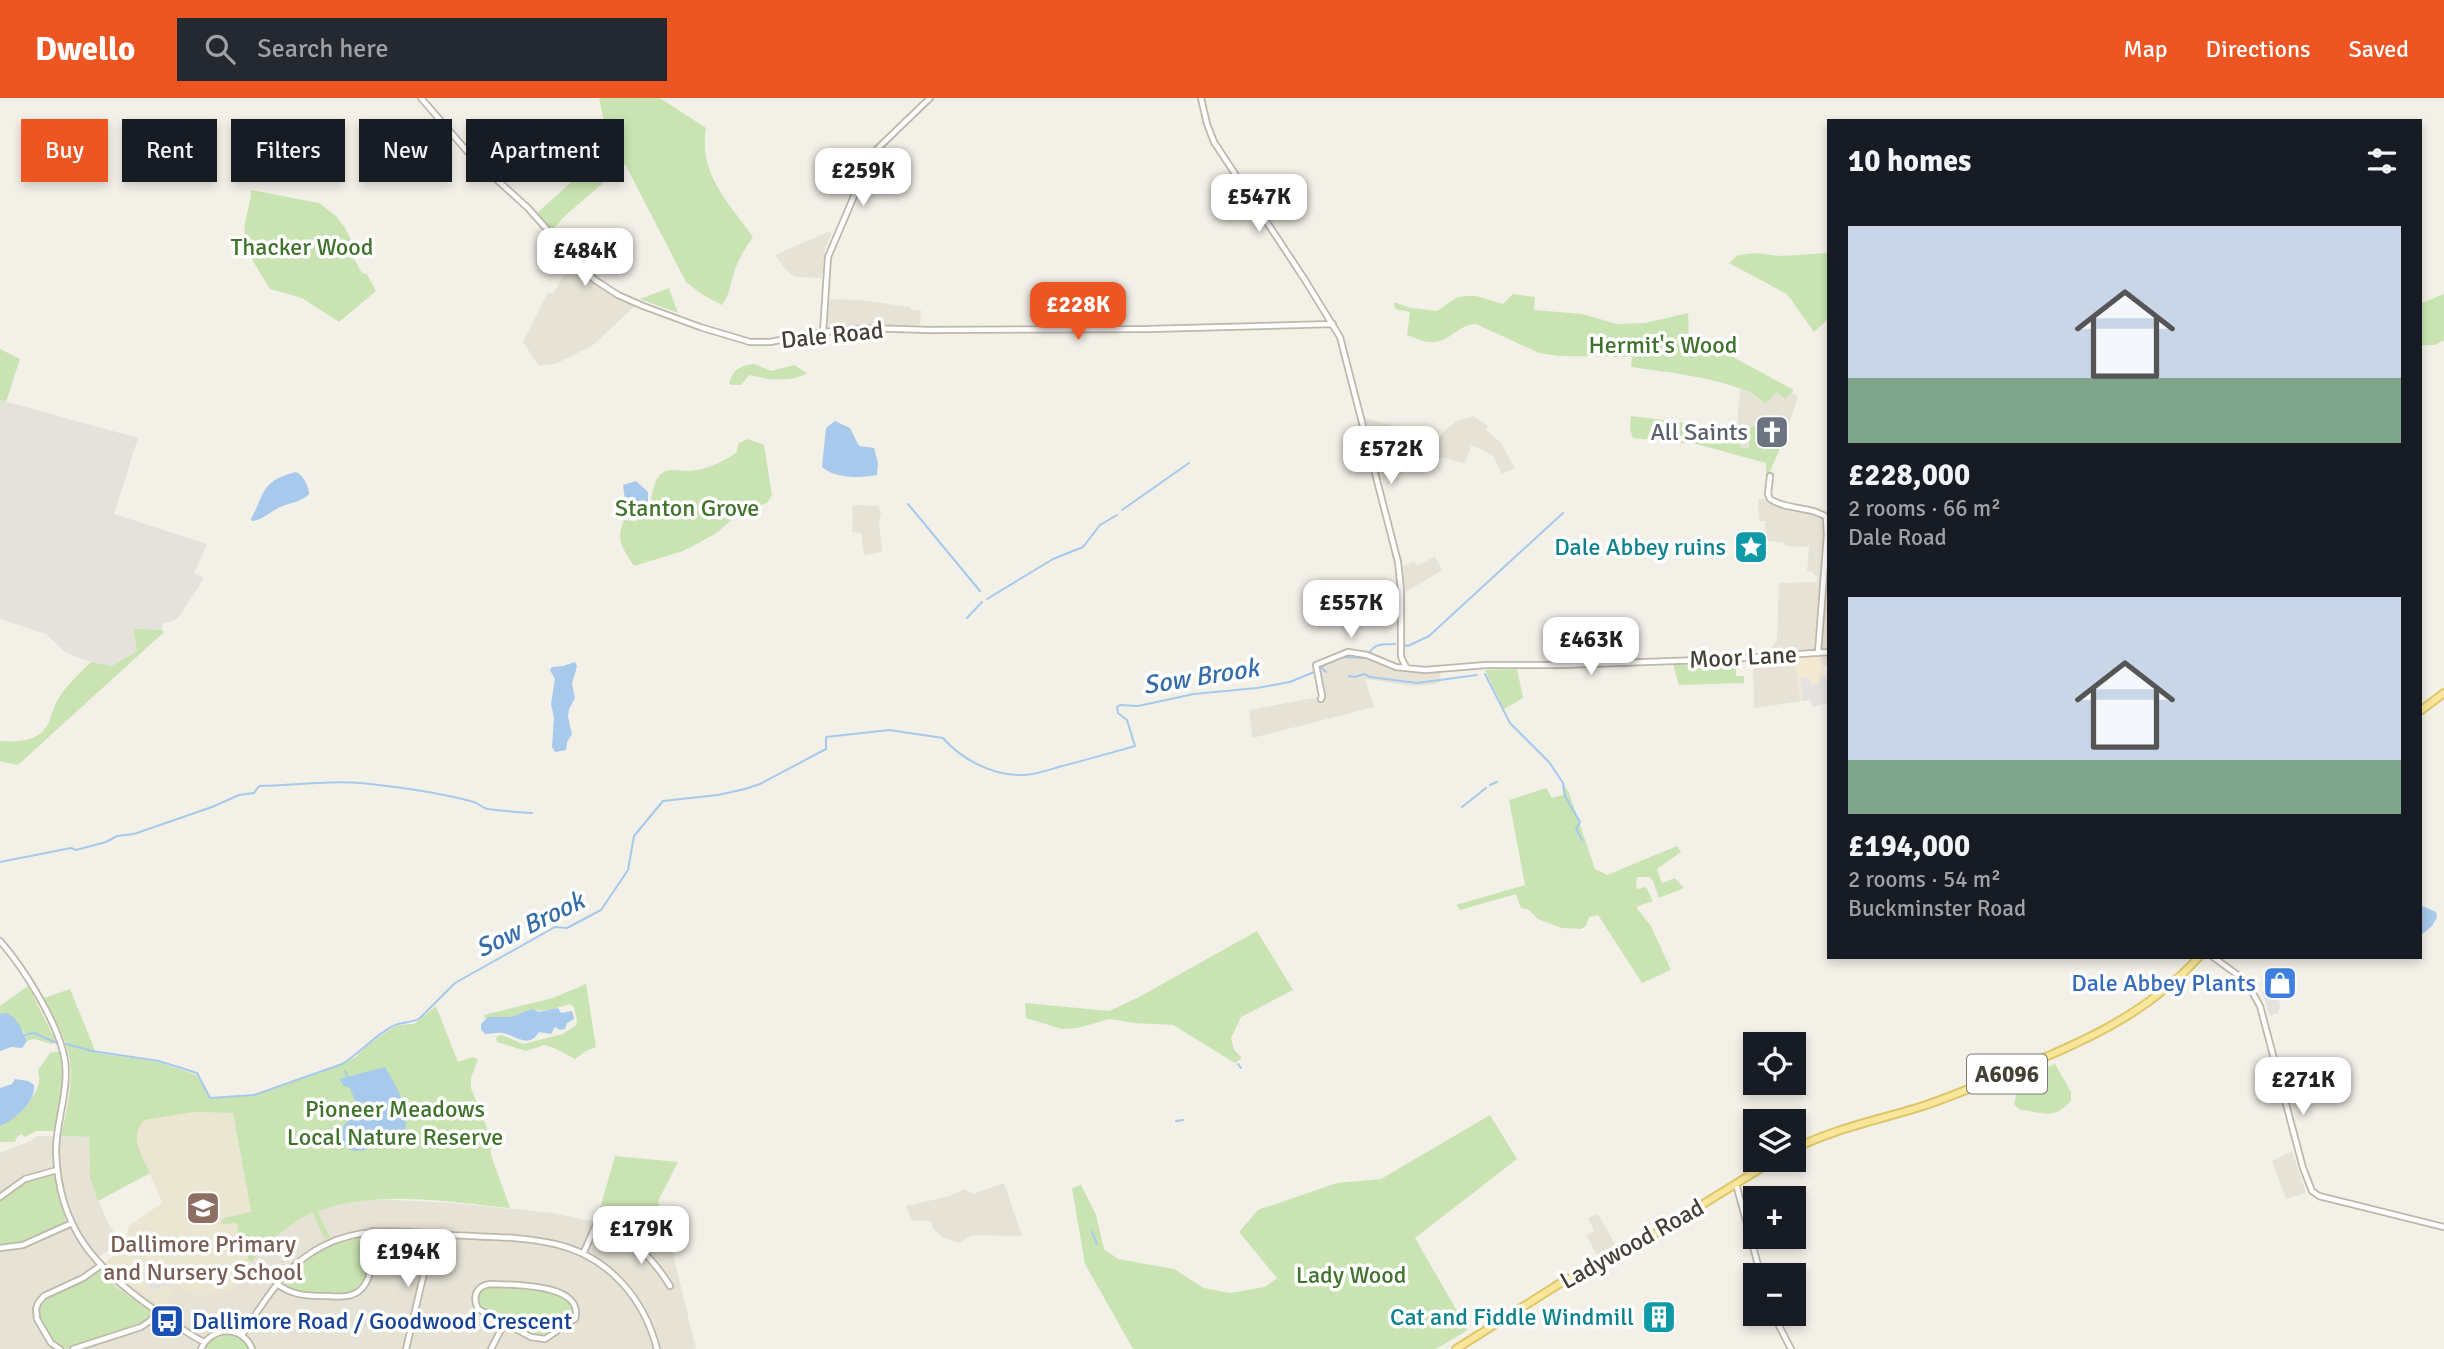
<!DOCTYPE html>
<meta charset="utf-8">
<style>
:root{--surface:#171b24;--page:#242831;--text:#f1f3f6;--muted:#9ea1a6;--accent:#ed5523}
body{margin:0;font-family:Signika,sans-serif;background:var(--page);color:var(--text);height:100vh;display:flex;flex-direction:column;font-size:26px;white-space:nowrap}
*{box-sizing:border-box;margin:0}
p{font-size:23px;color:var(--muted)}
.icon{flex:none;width:38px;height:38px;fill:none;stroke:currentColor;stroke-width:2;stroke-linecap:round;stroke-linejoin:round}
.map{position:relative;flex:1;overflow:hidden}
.drawer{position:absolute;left:1827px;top:21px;width:595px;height:840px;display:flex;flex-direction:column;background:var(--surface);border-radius:0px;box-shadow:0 4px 10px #0003}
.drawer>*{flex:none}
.banner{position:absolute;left:21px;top:21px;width:665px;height:63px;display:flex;gap:14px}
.tools{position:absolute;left:1743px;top:934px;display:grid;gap:14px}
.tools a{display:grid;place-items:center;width:63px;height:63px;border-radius:0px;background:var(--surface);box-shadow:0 4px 10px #0003;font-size:35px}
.price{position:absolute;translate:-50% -60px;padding:0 16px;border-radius:14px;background:#fff;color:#222;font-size:23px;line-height:46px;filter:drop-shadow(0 2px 4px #0008)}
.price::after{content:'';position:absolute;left:50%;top:42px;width:21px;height:16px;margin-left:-10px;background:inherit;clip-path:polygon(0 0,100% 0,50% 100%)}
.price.selected{background:var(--accent);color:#fff}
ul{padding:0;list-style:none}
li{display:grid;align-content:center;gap:14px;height:371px;padding:0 21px}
li span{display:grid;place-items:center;height:217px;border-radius:0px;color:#555}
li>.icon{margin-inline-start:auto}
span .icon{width:126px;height:126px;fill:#fffc;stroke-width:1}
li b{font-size:30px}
h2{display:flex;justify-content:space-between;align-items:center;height:84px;padding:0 21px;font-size:30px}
.tag{padding:0 24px;border-radius:0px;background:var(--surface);box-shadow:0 4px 10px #0003;font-size:24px;line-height:63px}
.tag.selected{background:var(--accent);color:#fff}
header{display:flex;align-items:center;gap:42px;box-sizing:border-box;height:98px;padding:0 35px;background:var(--accent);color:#fff}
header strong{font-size:33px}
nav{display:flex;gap:38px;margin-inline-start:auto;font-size:24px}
.search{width:490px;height:63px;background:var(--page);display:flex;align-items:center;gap:18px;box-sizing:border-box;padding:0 24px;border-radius:0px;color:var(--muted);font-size:26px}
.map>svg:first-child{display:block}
</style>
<header>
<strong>Dwello</strong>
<div class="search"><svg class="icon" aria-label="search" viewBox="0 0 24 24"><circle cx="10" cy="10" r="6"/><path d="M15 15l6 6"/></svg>Search here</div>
<nav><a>Map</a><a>Directions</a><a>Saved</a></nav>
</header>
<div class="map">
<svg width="2444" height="1251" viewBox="0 0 2444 1251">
<rect width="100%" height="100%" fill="#f2f0e7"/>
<path fill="#e6e2d5" d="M828,134L832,135L825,150L822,180L796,179L786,172L775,157Z
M575,168L604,192L635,208L593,247L555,266L539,268L523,244L548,195H554L561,181Z
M830,201L860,202L910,209L911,212H921L920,228L858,226L829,229L827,225Z
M1740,291L1749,294L1765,306L1777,294L1784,301L1792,294L1798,299L1786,335L1776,336L1775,328L1750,329L1748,360L1741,358L1737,328Z
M1473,318L1488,328L1486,331L1501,345L1515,370L1502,376L1493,358L1483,352L1471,348L1465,365L1370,343L1365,320L1439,340L1443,334L1457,323Z
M1758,401H1773L1819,410L1829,415V567H1822L1820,558L1795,559L1801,603L1754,610L1753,563L1768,562V556L1777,542L1779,485L1817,484V478L1813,477V474L1807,473L1809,449L1785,448L1784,444L1766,443L1765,423H1759Z
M853,407L878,408L881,414L879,425L882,454L864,457L861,435L852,434Z
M1435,458L1442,472L1406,494L1403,468L1414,463L1417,468Z
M1351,556L1370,560L1402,573L1440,574L1441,583L1436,586L1413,588L1365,581L1374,609L1252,640L1249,612L1319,599L1315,569L1343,557Z
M37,1038L90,1039L89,1066L93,1089L108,1125L120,1144L99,1159L113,1175L163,1208L178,1187L232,1193L258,1154L280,1135L312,1114L330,1138L318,1112L338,1105L374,1101L451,1105L553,1115L637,1133L670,1144L696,1251H0V1055L31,1043Z
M2292,1053L2306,1095L2286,1101L2272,1063Z
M1004,1085L1022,1138L972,1137L959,1145L942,1139L932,1129L931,1123H912L906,1108L950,1098L965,1091L973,1096Z
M1598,1116L1616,1148L1597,1157L1586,1137L1594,1133L1588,1120Z"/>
<path fill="#f3e9d3" d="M1820,558L1829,590V605L1812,609L1811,602L1801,603L1794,559Z"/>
<path fill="#e5e2dc" d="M0,302L138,340L114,416L207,446L194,475L204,480L181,516L176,522L163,526L162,532H133L137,553L112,569L91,564L66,555L46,536L0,521Z"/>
<path fill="#ebe6d1" d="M194,1014L233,1015L258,1154L232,1193L195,1199L178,1188L163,1209L129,1186L104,1165L123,1149L129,1128L162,1105L137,1046L136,1032L139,1027L145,1022Z"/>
<path fill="#c9e4b2" d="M599,0H660L706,30C698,76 729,105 753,139C745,151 738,161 734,175C730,187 730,196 722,207L703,197L686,184L625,66L566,117L552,132L537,115L589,68L609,45Z
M251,92L319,105L336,118L345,130L351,142L353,159L362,175L367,176L376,193L339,224L302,200L270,191C258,171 241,149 245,125C247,113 251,104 251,92Z
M1756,155L1780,158L1829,155V220L1814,234L1787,196L1729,165L1738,157Z
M669,190L678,215L640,201Z
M1513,196L1535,199L1534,212L1582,216L1617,226L1645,225L1688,215L1689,239L1693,244L1707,252L1733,259L1794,292L1785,301L1777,294L1765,306C1759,301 1753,295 1747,293C1712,279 1668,274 1631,269L1632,259L1558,258L1539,255L1476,226C1458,226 1449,246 1429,244C1422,244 1414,239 1407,237L1410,214L1395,211L1394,204L1411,210L1437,213L1456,200L1465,198H1476L1503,206Z
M2444,196V242L2435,247H2420V206Z
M0,251L20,261L6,304L0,302Z
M754,266L771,273L794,267L807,275C793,285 764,281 749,277L741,287H731L729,285C734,271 739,268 754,266Z
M1631,318L1680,324L1720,336L1739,339L1741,350H1749V329L1775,328L1776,335H1781L1779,353L1768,378L1766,377V365L1693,345H1679L1633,340L1630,331Z
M748,341L764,347L772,397L767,405L740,415L715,436L683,453L634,468C623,450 615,443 624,422L636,423L649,415C651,404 652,387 659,378C668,368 680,374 690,373C705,372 725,363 736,355L739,345Z
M133,531L162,532L164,534L18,667L0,663V643C19,644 40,644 49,624C52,617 53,610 57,603C65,588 79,576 91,564L112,568L137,553Z
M1736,564V578H1744V585L1679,587L1673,566Z
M1517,571L1523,600L1504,611L1485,572Z
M1562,685L1569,695L1595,771L1607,777L1677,748L1681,754L1657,771L1662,785L1675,780L1684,790L1659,800L1653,783L1649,779H1637L1636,788L1638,791L1646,789L1653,803L1636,809L1651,828L1671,872L1642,885L1598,817L1589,819L1586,828L1581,831L1562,830L1538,821L1529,812L1521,810L1516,796L1460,812L1456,807L1525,787L1509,702L1546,690L1552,700L1563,697Z
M1257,833L1293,892L1241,919L1231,940L1234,952L1242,960L1235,965L1173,927L1135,925L1109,921L1078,930L1062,931L1026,920L1025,905L1109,913L1139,899Z
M586,886L596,949L586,953L575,961L554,950L544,947L526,953L497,944L496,941L498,938L502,937L523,946L563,936L576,927L577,923L574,909L570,906C557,909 546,916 532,911L511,919H488L485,921L484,917L553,900Z
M28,888L56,943L52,946L34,941L27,943L23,932L0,916V908Z
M70,891L96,955L159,964L197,977L210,1000L254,997L340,967L356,959L366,948L397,927L414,926L436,908L458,964L473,959L478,961L471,980V990L490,1038L491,1057L510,1110C448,1104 379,1091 318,1113L330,1139L325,1141L312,1114C290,1128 266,1142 252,1164L247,1161L249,1157L246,1150L237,1142L238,1128L236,1125L223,1126L220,1124L224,1120L251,1114L233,1015L195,1014L145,1022C128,1037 142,1058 150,1075L98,1103L90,1080L89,1039L61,1038C67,1010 76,979 67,950C62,933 52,916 44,900Z
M60,953L63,985L55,1033H36L25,1039L21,1036L17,1039L15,1044H0V1028C14,1023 37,999 39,984C40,980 38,976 38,972L50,955Z
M2055,966L2071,994V1003C2055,1019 2049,1017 2029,1013C2022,1012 2019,1012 2014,1006L2016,999L2012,983Z
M1490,1017L1517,1061L1415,1140L1468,1232L1436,1251H1133L1085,1166L1072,1090L1081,1087L1096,1117L1104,1151L1118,1161L1174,1171L1204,1190L1230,1195L1265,1189L1277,1180L1239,1134L1258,1112L1337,1085L1381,1081Z
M615,1058L678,1064L658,1103L670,1144L602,1125L604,1116L599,1114Z
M49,1076L55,1080L66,1117L64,1127C43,1137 23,1147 0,1148V1103L26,1082Z
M360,1137H364L370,1141C372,1156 370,1184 356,1193C342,1202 301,1196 286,1190L284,1180C308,1158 329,1146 360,1137Z
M98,1174L103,1175L117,1190L151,1214V1218L138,1228L73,1250H61C48,1241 35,1222 40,1206L49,1199Z
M489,1188C513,1189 558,1188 574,1208V1218C568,1227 552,1240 541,1240C531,1241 494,1219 483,1214L478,1208L479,1194Z
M225,1235C237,1236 244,1240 250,1251H203L213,1239Z"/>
<path fill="#e4e2df" d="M1825,578L1829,590V605L1812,609L1811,602L1803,603L1800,581L1809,579L1811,587L1820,585L1819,579Z
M2267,888L2280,898L2279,905L2281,907L2278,915L2270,918L2262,894Z
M153,1163L154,1166L159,1165L168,1170L171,1174V1183L174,1185L171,1191L167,1188L156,1191L155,1194L145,1187L143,1175L146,1168Z"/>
<path fill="#a6c9ec" d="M835,323L850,330L859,348L874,350L878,365L877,377C860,380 836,381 822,369L826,330Z
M296,374C303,377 309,388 309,396C302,404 288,405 278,410C269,415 262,422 252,423L251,421C266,393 261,383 296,374Z
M636,383L648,394V410L643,419L639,421H628L627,417L623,387Z
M575,564L577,568L572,586L575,600L569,611L568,619L572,636L567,644L566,652L555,654L552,649L554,620L551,606L555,581L550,572L552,569L563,568Z
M2420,807L2436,814L2437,819L2432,828L2420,838Z
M558,910L561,915L572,913L574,921L567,925L565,931L560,932L555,929L551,936L539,934C529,951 517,938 503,935C496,934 491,936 485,936L481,931V926L488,919H511L532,911L539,914Z
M7,915C19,922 21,931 27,943L22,950L11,949L0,953V916Z
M385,969C396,986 416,1023 400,1041C393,1050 379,1047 370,1050C358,1055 349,1054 340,1044C338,1030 347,1025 355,1016V1003L350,990L344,988L339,981Z
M15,981L28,983L34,987C36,1003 15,1022 0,1028V990L12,986Z"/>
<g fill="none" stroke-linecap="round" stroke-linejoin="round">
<path stroke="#a6c9ec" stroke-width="2" d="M908,406L980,493
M1122,412L1189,365
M987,501L1053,461L1083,449L1100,427L1117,417
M967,520L982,504
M1404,547L1408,548L1429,538L1563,415
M1369,555C1376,544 1384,547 1395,546
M1342,559L1367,560
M1326,574L1321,569L1330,564
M1485,576L1510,625L1549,664L1563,685L1565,698L1580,724L1576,731L1582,742
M1349,578L1355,579L1364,576L1370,579L1417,585L1477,577
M1490,687L1497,684
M1462,709L1486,690
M0,764L71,750L76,752L106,744L117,738L134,736L212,709L239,697L254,695L259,688C293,688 327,682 361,685C399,689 438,694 474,704C480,706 482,710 488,711C502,713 517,714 532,715
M25,937L34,935L57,945
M66,946L92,953L159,963L197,975L210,1000L254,997L342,966C360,955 374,938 393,928C402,923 411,926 420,920L455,885L555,829L567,830L601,812L628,772L634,738L663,703L718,697L745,691L760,686L826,651V639L889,632L943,640C961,661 992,677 1019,677C1033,678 1048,672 1062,668C1086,662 1110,655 1135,648L1127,622L1118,615L1117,609L1120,607L1138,608L1194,596L1257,590L1290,584L1314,574
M1238,966L1241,970
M345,973L347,978
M1176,1023L1183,1022
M1092,1134L1097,1146"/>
<g stroke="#bdb8aa" stroke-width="8">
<path id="minor" d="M421,0L473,60L528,110L577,165L595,182L618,197L643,208L700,229L750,244H770L823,234L866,230L929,232L1148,231L1333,226
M1201,0L1207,26L1214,44L1305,182L1340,239L1398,464L1401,492V559L1406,569
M823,234L828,159L866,70L876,52L930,0
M1770,378L1768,396L1770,401C1788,413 1811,407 1829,421
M1818,555L1827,437L1826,419
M1321,601L1322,598L1316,567L1348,554L1367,557L1396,569L1425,572L1486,567H1561L1730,561L1829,554
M0,843C24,870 60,928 65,963C69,994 56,1023 56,1053C58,1130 95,1170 155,1212C171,1223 187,1236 204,1244
M2213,859L2246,883L2260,908L2303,1070L2312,1093L2319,1098L2444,1129
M1736,1086L1761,1178
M0,1099L25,1081L57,1072
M0,1150L23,1147L72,1125
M583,1156L596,1127C622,1124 658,1168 670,1188
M277,1186C292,1197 305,1198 324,1198C333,1198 343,1200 351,1197C374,1191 374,1152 373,1133
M490,1186C512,1187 585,1185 575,1221L545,1241L531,1239L478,1211C472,1199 476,1188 490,1186Z
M1773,1216L1791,1251
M242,1237C265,1202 285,1167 323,1148C363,1127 407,1134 449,1137C484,1139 521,1138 555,1146C608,1158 644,1200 657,1251
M60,1251L51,1245L37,1221L36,1211L38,1205L44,1198L83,1180L100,1168
M73,1251L141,1229L150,1223L157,1213
M201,1251C211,1228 243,1227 252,1251
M406,1251L424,1175L428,1135
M491,1251L504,1226"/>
</g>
<g stroke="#ddc66b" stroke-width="10">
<path id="major" d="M2420,613L2444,595
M1794,1051C1833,1031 1878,1022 1920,1009C1954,998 1986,984 2019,970C2086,943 2149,914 2199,859
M1456,1251L1559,1186L1660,1133L1774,1062"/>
</g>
<use href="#minor" stroke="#fff" stroke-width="4.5"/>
<use href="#major" stroke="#f8e79a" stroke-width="6"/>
</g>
<defs>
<g id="church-square" transform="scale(1.75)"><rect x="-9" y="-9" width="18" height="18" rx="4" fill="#6b7280" stroke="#fff"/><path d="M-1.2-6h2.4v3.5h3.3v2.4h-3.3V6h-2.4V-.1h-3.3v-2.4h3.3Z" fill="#fff"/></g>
<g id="sight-square" transform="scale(1.75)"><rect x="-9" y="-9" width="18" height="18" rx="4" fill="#0f9aa8" stroke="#fff"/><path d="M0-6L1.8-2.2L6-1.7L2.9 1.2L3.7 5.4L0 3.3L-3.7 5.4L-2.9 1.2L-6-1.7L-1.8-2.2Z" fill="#fff"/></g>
<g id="shop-square" transform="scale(1.75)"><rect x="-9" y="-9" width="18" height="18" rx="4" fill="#3f7fe0" stroke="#fff"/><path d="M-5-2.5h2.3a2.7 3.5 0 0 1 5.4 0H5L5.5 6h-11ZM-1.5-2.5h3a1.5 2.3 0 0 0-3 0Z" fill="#fff"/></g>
<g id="school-square" transform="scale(1.75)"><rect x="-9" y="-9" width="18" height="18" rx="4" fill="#8d6e63" stroke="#fff"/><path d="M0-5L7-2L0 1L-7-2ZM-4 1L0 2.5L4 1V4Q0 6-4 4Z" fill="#fff"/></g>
<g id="building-square" transform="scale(1.75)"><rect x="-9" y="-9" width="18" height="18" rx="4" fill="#0f9aa8" stroke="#fff"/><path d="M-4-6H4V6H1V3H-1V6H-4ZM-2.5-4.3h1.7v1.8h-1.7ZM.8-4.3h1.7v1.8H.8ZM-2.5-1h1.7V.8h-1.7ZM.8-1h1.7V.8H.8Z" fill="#fff"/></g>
<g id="bus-square" transform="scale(1.75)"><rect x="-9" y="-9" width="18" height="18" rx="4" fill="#1a4fb4" stroke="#fff"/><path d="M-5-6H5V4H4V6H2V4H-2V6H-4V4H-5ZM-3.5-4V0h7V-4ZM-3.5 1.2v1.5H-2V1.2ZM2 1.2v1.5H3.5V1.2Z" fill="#fff"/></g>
</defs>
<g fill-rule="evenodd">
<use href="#church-square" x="1772" y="334"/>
<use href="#sight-square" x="1751" y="449"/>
<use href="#shop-square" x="2280" y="885"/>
<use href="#school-square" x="203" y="1110"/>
<use href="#building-square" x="1659" y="1219"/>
<use href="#bus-square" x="167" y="1223"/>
</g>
<g text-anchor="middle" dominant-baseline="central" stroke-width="7" stroke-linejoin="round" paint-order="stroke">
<rect fill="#fff" stroke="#7d7a72" stroke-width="2" x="1967" y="956.5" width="80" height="39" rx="5"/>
<g font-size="23" font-weight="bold" fill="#454136">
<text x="2007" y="976">A6096</text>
</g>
<g font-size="24" fill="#41732d" stroke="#fff">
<text x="302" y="149">Thacker Wood</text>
<text x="1663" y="247">Hermit's Wood</text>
<text x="687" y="410">Stanton Grove</text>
<text x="395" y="1011">Pioneer Meadows<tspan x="395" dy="28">Local Nature Reserve</tspan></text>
<text x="1351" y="1177">Lady Wood</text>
</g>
<g font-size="24" fill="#454136" stroke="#fff">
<text transform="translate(832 237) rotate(-6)">Dale Road</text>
<text transform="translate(1743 559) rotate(-3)">Moor Lane</text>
<text transform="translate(1632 1146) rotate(-29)">Ladywood Road</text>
</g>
<g font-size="24" fill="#5b616d" stroke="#fff" text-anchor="end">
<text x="1748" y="334">All Saints</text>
</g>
<g font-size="24" fill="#0d838f" stroke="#fff" text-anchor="end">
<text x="1726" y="449">Dale Abbey ruins</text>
<text x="1634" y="1219">Cat and Fiddle Windmill</text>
</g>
<g font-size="24" fill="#366cbe" stroke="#fff" text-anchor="end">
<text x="2256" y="885">Dale Abbey Plants</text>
</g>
<g font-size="24" fill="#785e54" stroke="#fff">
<text x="203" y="1146">Dallimore Primary<tspan x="203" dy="28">and Nursery School</tspan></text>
</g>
<g font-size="24" fill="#164399" stroke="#fff" text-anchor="start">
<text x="192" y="1223">Dallimore Road / Goodwood Crescent</text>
</g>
<g font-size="26" font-style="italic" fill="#366eab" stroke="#fff">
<text transform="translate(1201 579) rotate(-9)">Sow Brook</text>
<text transform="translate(530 827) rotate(-26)">Sow Brook</text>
</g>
</g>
</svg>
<div class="tools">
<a><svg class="icon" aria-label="locate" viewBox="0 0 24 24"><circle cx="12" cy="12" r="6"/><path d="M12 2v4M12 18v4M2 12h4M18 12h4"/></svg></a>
<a><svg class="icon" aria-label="layers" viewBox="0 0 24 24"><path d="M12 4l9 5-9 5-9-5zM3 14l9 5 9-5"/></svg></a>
<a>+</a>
<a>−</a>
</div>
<b class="price" style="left:863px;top:110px">£259K</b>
<b class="price" style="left:1259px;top:136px">£547K</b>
<b class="price" style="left:585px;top:190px">£484K</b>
<b class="price selected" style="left:1078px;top:244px">£228K</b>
<b class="price" style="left:1391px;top:388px">£572K</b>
<b class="price" style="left:1351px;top:542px">£557K</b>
<b class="price" style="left:1591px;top:579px">£463K</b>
<b class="price" style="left:2303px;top:1019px">£271K</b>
<b class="price" style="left:641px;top:1168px">£179K</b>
<b class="price" style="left:408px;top:1191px">£194K</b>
<div class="banner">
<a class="tag selected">Buy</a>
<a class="tag">Rent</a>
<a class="tag">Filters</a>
<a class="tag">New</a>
<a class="tag">Apartment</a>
</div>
<section class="drawer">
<h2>10 homes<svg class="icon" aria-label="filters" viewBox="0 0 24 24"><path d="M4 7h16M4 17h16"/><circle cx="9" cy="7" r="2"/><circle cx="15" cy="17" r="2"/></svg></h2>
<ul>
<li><span style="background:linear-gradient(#c9d6e8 70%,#7fa58c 0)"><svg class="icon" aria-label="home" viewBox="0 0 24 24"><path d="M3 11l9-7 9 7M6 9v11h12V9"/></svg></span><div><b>£228,000</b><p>2 rooms · 66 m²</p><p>Dale Road</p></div></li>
<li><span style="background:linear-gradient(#c9d6e8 75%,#7fa58c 0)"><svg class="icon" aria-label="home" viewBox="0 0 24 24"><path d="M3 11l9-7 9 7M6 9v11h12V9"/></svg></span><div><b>£194,000</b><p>2 rooms · 54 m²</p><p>Buckminster Road</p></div></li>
</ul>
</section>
</div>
